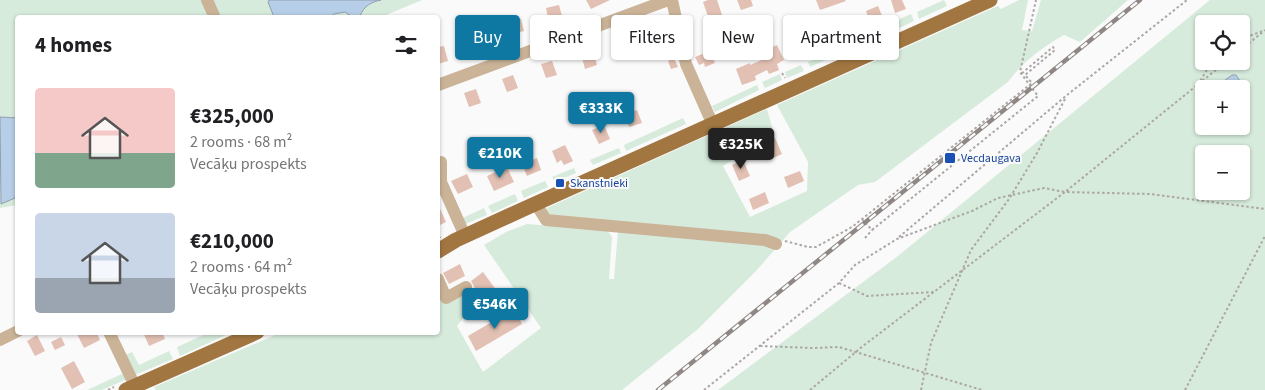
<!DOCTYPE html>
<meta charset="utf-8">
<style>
:root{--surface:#fff;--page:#f6f6f6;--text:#202124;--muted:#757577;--accent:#0e78a3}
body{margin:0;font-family:"Source Sans 3",sans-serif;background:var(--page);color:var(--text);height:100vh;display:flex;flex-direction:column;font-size:19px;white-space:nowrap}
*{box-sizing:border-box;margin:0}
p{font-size:16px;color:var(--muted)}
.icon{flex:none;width:28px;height:28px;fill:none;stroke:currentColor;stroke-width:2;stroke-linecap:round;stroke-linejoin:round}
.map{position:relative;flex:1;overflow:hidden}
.details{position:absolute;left:15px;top:15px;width:425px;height:320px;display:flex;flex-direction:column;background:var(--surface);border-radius:5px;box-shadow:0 1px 4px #0004}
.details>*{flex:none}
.guide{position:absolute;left:455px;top:15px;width:475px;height:45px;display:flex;gap:10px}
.fabs{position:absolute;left:1195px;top:15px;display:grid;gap:10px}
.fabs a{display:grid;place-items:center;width:55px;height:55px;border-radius:5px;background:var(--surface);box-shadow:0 1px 4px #0004;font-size:25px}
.price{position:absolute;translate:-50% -42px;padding:0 11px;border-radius:5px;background:var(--accent);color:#fff;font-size:16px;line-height:32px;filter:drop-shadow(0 1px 2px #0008)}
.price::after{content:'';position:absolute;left:50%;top:30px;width:15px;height:11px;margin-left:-8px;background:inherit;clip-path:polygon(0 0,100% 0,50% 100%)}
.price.current{background:#222;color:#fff}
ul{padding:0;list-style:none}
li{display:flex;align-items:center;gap:15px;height:125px;padding:0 20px}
li span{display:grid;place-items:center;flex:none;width:140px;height:100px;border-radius:5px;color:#555}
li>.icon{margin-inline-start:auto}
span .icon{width:60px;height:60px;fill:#fffc;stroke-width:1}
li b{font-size:21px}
h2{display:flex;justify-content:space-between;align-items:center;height:60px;padding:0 20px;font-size:21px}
.pill{padding:0 18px;border-radius:5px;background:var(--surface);box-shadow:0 1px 4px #0004;font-size:18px;line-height:45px}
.pill.current{background:var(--accent);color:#fff}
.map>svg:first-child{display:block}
</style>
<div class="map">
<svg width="1265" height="390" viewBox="0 0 1265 390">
<rect width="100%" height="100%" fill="#fafafa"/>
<path fill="#d6ebdb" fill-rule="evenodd" d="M0,0H422L379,18H18L17,205L0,208Z
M944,0L947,6L919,19L917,12Z
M1019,0H1028L1022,30L1032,31L1041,0H1128L1080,42L1064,35C1043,47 1022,62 1008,82L875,182L858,185L790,232L756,271L698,329L622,390H156L154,387L280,333L438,332V297L439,299L464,285L468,312L457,326L483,372L541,328L484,245L506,232L527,224L607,230L612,237L609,279H614L618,231L547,215V208L767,109L774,134L723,166L750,217L807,191L808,162L777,105L998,6L1001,9Z
M1210,0H1265V390H718L898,256ZM1204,24H1241V61H1204ZM1232,75H1236L1242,84L1241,126H1204V89H1213ZM1204,154H1241V191H1204Z
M911,14L914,21L893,31L889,24Z
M884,26L887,34L864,43L862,36Z
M855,40L857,46L810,67L808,62L828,55L840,46Z
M801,65L804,71L787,78L785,72Z
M780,74L782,80L765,88L762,82Z
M757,85L759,90L715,112L712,106Z
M683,118L686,124L626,151L624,145Z
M619,148L621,153L593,165L590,160Z
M574,168L576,173L555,182L552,177Z
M545,181L548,187L524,198L521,191Z
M515,194L518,201L492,213L488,206Z
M484,208L487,215L463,225V218Z
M210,332L225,333L226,335L180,356L177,347Z
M169,351L173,359L135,375L125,355L132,352L139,365Z
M124,373L127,379L102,390H87Z"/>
<path fill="#b6cee7" stroke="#929eae" d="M269,0H381C371,2 364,6 360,16L352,17L345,12L334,14L329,18L274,17L268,2Z
M1232,75H1236L1242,84V88L1213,89Z
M0,117L18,118L17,190H16L15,198L1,204Z"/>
<path fill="#e2c0b3" d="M586,0H610L591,9Z
M708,0H717L723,18L710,22L703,2Z
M737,0H751L753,6L741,10Z
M816,0H845L846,1L820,10Z
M891,0H902L906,9L895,13Z
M559,5L563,20L549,23L546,8Z
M878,6L885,23L872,28L866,11Z
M660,18L667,38L652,43L646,24Z
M521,19L524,31L512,34L509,22Z
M846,19L853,34L839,40L838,38L818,48L809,30L823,24L825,28Z
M481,31L486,44L474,49L469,36Z
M628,35L633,50L622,54L617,38Z
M777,45L784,60L777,64L779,70L769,74L767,70L755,76L756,80L742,85L736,69L750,63V65L766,58L763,51Z
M444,46L448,61L438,64V47Z
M593,50L597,65L585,69L581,54Z
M710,51L715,63L705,67L704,63L699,65L695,57Z
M674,58L678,67L671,69L668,61Z
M552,61L557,75L546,78L541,64Z
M513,75L518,88L507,92L502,79Z
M476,89L481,103L469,107L464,93Z
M595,101L600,113L587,118L582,106Z
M637,110L642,123L629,127L625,115Z
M604,125L610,139L599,144L592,130Z
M775,138L782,154L771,159L764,143Z
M565,145L573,161L564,165L561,160L557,163L552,151Z
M537,158L541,170L527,176L522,164Z
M743,160L750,176L739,181L732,165Z
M507,167L514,182L494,191L487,176Z
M800,171L804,181L788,188L784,177Z
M467,174L473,187L458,194L451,181Z
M765,192L769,203L753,210L749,199Z
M438,204L446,222L438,226Z
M460,264L465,276L449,284L443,273Z
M483,272L502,298L488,307L484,302L477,307L469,295L476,290L471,281Z
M514,309L522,324L476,351L468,336Z
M76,332H96L100,340L84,348Z
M143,332H162L165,339L149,346Z
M37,335L45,351L35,356L27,341Z
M61,337L65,345L55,350L51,342Z
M74,361L85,382L72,389L61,368Z"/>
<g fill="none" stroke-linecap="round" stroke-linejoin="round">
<path stroke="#aca6a4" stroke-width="2" stroke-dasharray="2.5 2.5" stroke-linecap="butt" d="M1241,39L1263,31
M1241,50L1265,30
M782,73L785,78
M1198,85L1212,61
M862,219L872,230L1038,96L1020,72L1036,0
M438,232L440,238
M899,237L1067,95L1187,0
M865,238L872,230
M785,241L808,247H816L852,227L1032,83L1025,75L1055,50L1053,47L1021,74
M839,283L867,296L934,292
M760,346L813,348L839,347L982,390
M108,390L114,387
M704,390L839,283L855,265L897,239L972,211L998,198L1044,188L1065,192L1227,61
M810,390L863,346L1065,192L1150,194L1265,209
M921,390L931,343L971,250L1009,199L1037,153L1066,97
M1185,390L1265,236"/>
<path stroke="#cbb398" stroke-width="12" d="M207,0L215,18
M672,0L686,64L713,125
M438,85L668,0
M441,162V182L465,236
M536,204L546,220L765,240L776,244
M438,279L446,298L466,287
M109,332L135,386
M0,340L18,331"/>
<path stroke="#a17641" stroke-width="15" d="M438,251L456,240L526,208L990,0
M126,390L257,332"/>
<g stroke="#8f8784" stroke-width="4.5">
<path id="rail" d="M658,390L1140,0"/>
</g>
<use href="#rail" stroke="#fafafa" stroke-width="2.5" stroke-dasharray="8" stroke-linecap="butt"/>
</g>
<g fill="#1a4fb4" stroke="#fafafa" stroke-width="2">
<rect x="944" y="152" width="12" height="12" rx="2.5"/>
<rect x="555" y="178" width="10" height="10" rx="2.5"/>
</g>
<g text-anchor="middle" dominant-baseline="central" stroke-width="4" stroke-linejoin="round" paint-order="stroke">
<g font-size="12" fill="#164399" stroke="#fafafa" text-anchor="start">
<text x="961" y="158">Vecdaugava</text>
<text x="570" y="183">Skanstnieki</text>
</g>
</g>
</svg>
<div class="fabs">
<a><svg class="icon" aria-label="locate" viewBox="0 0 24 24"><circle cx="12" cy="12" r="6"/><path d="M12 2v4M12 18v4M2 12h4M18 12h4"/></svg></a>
<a>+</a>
<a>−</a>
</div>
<b class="price" style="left:601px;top:134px">€333K</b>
<b class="price current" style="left:741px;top:170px">€325K</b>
<b class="price" style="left:500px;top:179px">€210K</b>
<b class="price" style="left:495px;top:330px">€546K</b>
<div class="guide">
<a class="pill current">Buy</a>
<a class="pill">Rent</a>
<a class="pill">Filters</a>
<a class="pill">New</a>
<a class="pill">Apartment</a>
</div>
<section class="details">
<h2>4 homes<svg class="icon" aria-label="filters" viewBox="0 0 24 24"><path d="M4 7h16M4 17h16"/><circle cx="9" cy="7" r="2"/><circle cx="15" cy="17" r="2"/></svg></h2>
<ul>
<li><span style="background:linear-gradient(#f6c9c9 65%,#7fa58c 0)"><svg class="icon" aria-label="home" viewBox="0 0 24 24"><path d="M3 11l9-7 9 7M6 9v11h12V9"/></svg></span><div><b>€325,000</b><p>2 rooms · 68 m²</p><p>Vecāķu prospekts</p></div></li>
<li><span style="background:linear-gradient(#c9d6e8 65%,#9aa5b1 0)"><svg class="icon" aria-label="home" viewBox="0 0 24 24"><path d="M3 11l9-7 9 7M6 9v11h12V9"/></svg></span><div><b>€210,000</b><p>2 rooms · 64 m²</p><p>Vecāķu prospekts</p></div></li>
</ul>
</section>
</div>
